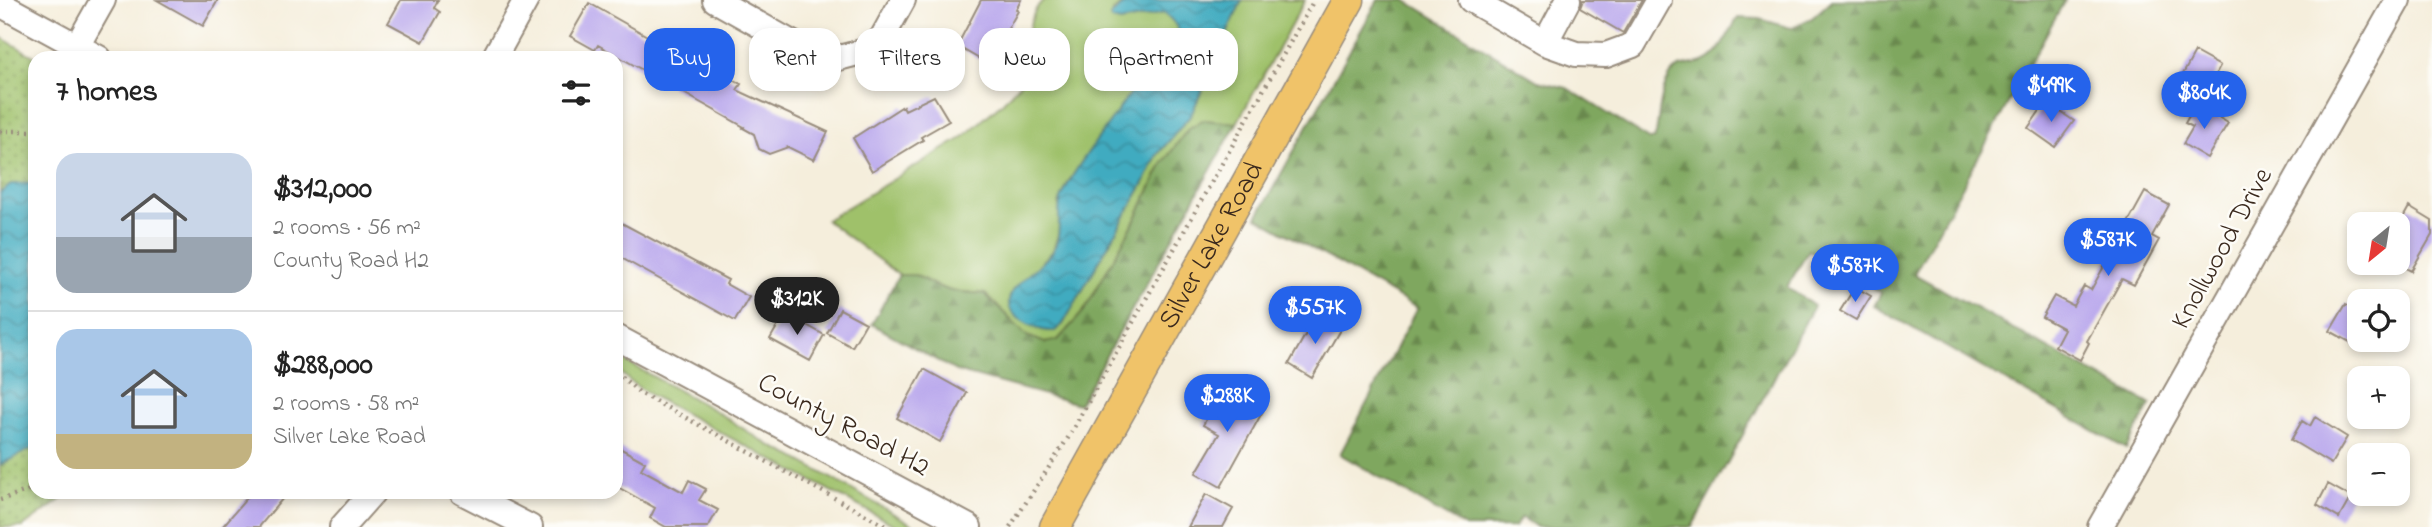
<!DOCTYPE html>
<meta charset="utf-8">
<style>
:root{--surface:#fff;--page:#f6f6f6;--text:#222;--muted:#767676;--line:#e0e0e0;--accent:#2563eb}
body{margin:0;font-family:"Indie Flower",sans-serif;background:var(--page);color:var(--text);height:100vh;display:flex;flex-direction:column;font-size:26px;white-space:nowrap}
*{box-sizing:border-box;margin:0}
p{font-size:23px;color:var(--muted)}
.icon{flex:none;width:38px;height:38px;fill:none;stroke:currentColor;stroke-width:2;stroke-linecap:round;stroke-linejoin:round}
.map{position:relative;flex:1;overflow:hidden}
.panel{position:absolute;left:28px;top:51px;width:595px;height:448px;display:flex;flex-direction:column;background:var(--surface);border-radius:21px;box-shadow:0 4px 10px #0003}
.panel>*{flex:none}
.top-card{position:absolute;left:644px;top:28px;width:665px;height:63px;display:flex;gap:14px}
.needle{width:46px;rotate:210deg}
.buttons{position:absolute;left:2347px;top:212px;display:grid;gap:14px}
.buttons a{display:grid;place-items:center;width:63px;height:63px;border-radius:14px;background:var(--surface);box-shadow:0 4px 10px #0003;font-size:35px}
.price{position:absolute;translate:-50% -60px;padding:0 16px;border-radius:24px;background:var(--accent);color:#fff;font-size:23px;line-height:46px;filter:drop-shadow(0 2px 4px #0008)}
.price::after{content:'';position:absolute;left:50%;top:42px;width:21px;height:16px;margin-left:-10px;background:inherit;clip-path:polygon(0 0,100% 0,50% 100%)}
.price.selected{background:#222;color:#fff}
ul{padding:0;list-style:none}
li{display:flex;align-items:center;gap:21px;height:175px;padding:0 28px}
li+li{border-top:2px solid var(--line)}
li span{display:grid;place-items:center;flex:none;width:196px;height:140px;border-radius:21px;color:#555}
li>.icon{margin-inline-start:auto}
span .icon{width:84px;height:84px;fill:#fffc;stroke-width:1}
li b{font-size:30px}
h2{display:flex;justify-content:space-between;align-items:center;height:84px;padding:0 28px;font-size:30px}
.pill{padding:0 24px;border-radius:21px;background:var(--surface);box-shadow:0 4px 10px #0003;font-size:24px;line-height:63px}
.pill.selected{background:var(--accent);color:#fff}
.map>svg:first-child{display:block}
</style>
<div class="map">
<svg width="2432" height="527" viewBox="0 0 2432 527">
<defs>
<pattern id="forest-firs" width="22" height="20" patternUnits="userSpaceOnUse" patternTransform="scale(1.75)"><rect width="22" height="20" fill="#7fa75f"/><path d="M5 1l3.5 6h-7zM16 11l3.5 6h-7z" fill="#69884e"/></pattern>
<pattern id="park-dots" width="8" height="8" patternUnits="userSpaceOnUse" patternTransform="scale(1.75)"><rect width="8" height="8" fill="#9fc16b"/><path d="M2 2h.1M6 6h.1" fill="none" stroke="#839d57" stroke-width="1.8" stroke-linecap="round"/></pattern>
<pattern id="water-waves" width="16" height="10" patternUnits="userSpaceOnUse" patternTransform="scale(1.75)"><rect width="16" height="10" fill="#41abc0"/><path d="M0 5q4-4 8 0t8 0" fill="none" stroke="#388b9b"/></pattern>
</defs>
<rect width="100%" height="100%" fill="#fdfcf7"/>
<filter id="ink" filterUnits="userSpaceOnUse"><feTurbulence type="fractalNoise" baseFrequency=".0143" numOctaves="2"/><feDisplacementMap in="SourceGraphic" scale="14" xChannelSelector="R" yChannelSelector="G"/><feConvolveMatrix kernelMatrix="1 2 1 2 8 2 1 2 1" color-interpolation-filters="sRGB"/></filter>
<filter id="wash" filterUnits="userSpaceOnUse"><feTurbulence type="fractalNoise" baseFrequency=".00686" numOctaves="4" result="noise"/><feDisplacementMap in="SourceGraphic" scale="28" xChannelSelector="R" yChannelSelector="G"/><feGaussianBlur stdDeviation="1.57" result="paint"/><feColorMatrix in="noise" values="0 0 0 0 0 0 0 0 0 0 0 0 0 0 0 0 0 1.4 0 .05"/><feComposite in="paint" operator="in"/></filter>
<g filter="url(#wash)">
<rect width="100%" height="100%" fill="#f5eedc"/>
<path fill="#9fc16b" stroke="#6d7644" stroke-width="2" d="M1043,0H1128L1113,11L1120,22L1164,13C1196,36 1184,73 1148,80L1091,149L1069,181L1059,204L1061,225L1053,251L1042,262L1063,324L1144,183L1157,155L1191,115L1242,0H1305L1237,123L1203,120L1188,129L1163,163L1132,226L1084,311L1058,340L1045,343L1027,336L985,294L951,291L936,286L915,275H899L826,220L962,138L1003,102L1027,75C1027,50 1024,20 1043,0Z
M616,356L714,410L769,445L792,456L917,527H898L652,396L632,383L616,369Z"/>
<path fill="url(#forest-firs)" stroke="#5d683e" stroke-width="2" d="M1378,0H1405L1538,81L1567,88L1650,140L1654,139L1656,134C1659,116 1661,70 1683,66C1695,63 1705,64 1714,55C1724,45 1730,30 1738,18L1760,19L1791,28L1812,18L1832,0H2065L1914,274L2151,405L2126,449L1874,306L1881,293L1809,250L1787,287L1814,306L1692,527H1537L1521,517L1515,527H1465L1340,454L1417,308L1257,217Z
M1203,120L1237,123L1079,404L956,371L872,324L899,275H915L936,286L951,291L985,294L1027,336L1045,343L1058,340L1084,311L1132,226L1163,163L1188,129Z"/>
<path fill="url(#park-dots)" stroke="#6d7644" stroke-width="2" d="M0,37L37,58H35V492H71L23,527H0Z"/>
<path fill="url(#water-waves)" stroke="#3e6a6f" stroke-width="2" d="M1128,0H1242L1191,115L1157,155L1144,183L1063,324L1055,331C1042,332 1032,327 1021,320C984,296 1042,269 1053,251C1063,234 1056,213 1061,199C1076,163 1104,133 1125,100C1132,91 1139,83 1150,79C1152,79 1160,78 1162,77C1190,63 1187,30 1164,13L1120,22L1112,20L1110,17Z
M35,183V447L0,465V193L12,184Z"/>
<g id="blocks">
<path fill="#b5a3ec" d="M157,0H218L203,26Z
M401,0H438L434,8L440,12L423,42L388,23Z
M981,0H1021L1016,10L1018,11L988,64L957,46Z
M1583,0H1642L1623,33L1580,8Z
M589,3L672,50L674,47L741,84L737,90L828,132L814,160L788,147L769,154L759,149L754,134L743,128L744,127L598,45L595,50L570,36Z
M2195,52L2220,66L2201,101L2176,87Z
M934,96L949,121L921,137L923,140L872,171L853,138L903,106L905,110Z
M2046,102L2074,121L2055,147L2028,128Z
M2196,104L2228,123L2207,158L2183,144L2193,127L2185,123Z
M2145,192L2169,205L2152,236L2159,240L2134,285L2122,279L2087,341L2089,343L2080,360L2055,346L2064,329L2042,317L2054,296L2073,306L2084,286L2091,290Z
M2409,207L2432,221V235L2411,271L2398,264V227Z
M616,220L728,280L726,284L749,297L735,321L616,255Z
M1855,287L1871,296L1856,320L1840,311Z
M2346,304L2359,312V347L2330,331Z
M840,309L866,323L852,347L827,333Z
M785,313L824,335L810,361L770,339Z
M1317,314L1341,328L1312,378L1289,364Z
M924,369L967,393L940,442L897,418Z
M1220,388L1263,411L1221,487L1196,473L1219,434L1203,425L1208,416L1206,414Z
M2315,417L2347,437L2331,464L2291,440L2302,421L2310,426Z
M616,446L645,462L641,469L683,492L689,480L706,489L699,500L718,510L708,527H666L650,518L655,508L616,486Z
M2328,484L2351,497L2339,518L2317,505Z
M252,492H288L259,527H222Z
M1206,494L1233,509L1223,527H1188Z"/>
</g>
</g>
<g filter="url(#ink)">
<use href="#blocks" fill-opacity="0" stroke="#988c7d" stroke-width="2"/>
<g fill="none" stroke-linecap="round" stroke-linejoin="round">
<g stroke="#988c7d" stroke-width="28">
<path id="minor" d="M715,0L799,47L835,59L869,50L882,38L903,0
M1471,0L1545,43L1576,54L1606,55L1633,45L1659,0
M0,4L99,58
M1545,43L1568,0
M77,46L103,0
M494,58L526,0
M616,337L969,527
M462,492L530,527
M342,527L373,492
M2100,527L2398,0"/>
</g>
<g stroke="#988c7d" stroke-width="33">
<g id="major">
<path id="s1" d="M1055,527L1349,0"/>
</g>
</g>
<path stroke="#988c7d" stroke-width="4.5" stroke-dasharray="2 5" stroke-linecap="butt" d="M0,131H35
M616,372L640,393L888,527
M0,500L35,488
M1010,527L1068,438L1314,0"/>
<use href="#minor" stroke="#fff" stroke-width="24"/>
<use href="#major" stroke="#f0c369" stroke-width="30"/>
</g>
</g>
<g text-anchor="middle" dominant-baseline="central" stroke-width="5" stroke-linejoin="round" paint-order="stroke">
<g font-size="28" fill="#3b2a1e" stroke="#fdfcf7">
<text stroke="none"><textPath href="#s1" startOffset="322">Silver Lake Road</textPath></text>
<text transform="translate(2223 249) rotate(-61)">Knollwood Drive</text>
<text transform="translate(843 426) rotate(28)">County Road H2</text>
</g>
</g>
</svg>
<div class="buttons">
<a><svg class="needle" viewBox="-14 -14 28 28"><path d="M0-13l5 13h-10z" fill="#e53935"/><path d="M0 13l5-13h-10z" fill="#767676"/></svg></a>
<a><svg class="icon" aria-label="locate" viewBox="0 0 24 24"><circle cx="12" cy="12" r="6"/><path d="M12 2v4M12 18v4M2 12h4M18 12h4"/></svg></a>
<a>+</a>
<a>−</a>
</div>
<b class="price" style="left:2051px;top:124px">$499K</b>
<b class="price" style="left:2204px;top:131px">$804K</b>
<b class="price" style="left:2108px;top:278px">$587K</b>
<b class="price" style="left:1855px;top:304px">$587K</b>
<b class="price selected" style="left:797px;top:337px">$312K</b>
<b class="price" style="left:1315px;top:346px">$557K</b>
<b class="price" style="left:1227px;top:434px">$288K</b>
<div class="top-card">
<a class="pill selected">Buy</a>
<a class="pill">Rent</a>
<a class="pill">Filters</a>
<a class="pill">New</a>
<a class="pill">Apartment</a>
</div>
<section class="panel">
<h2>7 homes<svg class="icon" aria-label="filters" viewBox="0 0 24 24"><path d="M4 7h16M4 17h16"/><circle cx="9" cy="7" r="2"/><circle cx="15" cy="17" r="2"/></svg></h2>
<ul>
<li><span style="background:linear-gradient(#c9d6e8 60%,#9aa5b1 0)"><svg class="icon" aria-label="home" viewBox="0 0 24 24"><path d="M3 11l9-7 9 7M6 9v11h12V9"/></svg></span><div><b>$312,000</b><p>2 rooms · 56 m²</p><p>County Road H2</p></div></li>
<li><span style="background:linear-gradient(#a9c7e8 75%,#c2b280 0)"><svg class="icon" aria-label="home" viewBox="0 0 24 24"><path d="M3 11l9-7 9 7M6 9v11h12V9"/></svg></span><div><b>$288,000</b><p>2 rooms · 58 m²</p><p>Silver Lake Road</p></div></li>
</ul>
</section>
</div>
